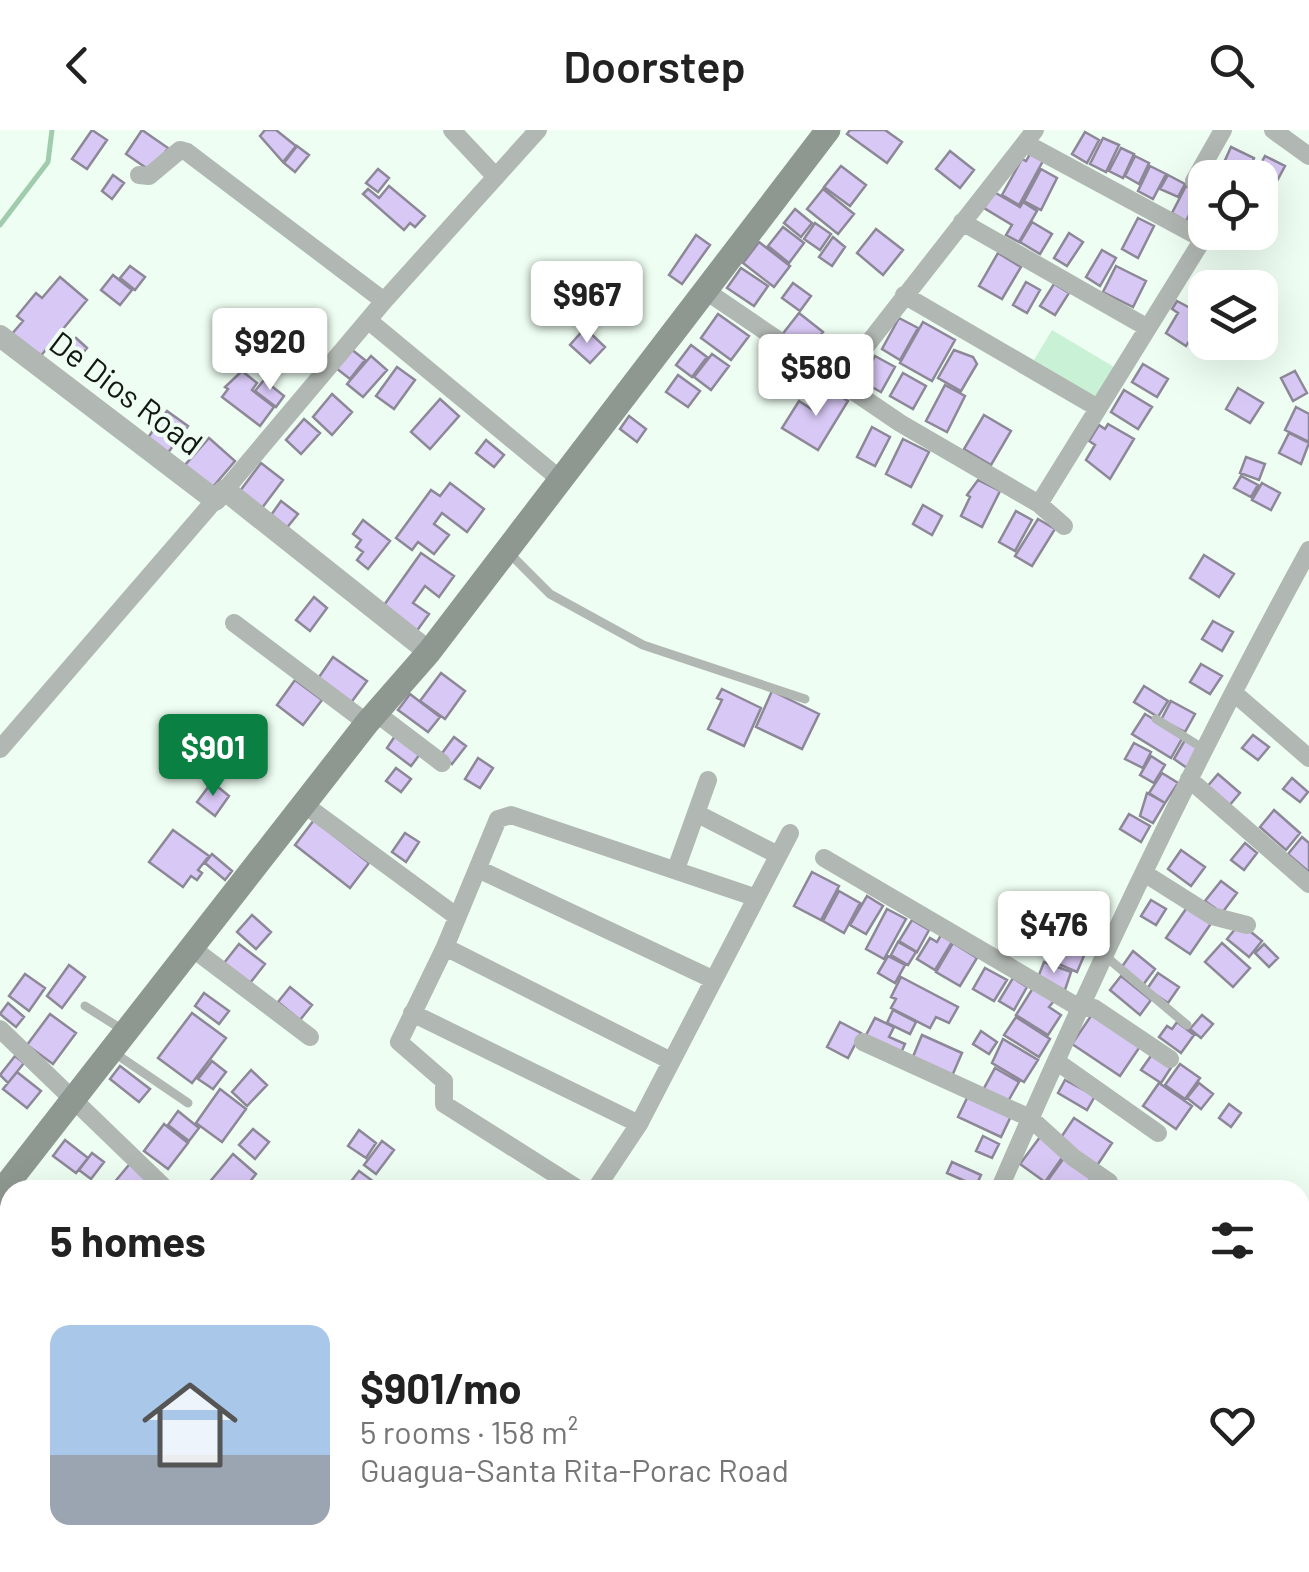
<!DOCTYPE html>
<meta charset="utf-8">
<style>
:root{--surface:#fff;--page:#f2f2f2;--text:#222;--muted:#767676;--accent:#0b8043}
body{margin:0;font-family:Barlow,sans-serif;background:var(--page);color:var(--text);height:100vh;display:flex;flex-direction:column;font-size:38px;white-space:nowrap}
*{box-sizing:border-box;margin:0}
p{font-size:32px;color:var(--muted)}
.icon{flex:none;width:55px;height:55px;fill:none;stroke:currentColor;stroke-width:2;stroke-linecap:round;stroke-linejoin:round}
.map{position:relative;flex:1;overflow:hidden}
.details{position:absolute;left:0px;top:1050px;width:1310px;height:392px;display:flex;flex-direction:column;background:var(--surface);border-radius:30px 30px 0 0;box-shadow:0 10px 40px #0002}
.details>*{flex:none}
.buttons{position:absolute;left:1188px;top:30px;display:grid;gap:20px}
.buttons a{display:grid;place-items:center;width:90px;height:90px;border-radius:20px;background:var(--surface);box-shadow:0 10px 40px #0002;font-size:50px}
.price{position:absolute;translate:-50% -85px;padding:0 22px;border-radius:10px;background:#fff;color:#222;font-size:32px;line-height:65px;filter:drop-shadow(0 2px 5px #0008)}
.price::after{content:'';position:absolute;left:50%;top:60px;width:30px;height:22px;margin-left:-15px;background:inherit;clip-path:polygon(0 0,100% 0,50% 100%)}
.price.active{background:var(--accent);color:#fff}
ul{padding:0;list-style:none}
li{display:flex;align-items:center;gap:30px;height:250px;padding:0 50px}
li span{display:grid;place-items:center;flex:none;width:280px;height:200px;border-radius:20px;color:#555}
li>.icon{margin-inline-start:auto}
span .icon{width:120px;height:120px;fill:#fffc;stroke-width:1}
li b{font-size:42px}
h2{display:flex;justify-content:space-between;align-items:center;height:120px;padding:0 50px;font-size:42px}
header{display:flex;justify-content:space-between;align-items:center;height:130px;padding:0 50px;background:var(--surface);font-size:45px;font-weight:600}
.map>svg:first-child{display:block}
</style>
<header><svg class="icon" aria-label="back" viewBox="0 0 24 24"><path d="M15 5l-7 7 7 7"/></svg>Doorstep<svg class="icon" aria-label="search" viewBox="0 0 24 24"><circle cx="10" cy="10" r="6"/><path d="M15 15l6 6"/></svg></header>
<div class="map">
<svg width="1309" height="1442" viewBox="0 0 1309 1442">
<rect width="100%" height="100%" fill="#eefef2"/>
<path fill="#c9f1d5" d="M1052,200L1114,237L1096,267L1034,230Z"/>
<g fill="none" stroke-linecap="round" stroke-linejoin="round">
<path stroke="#a0cbad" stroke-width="5" d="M0,95L48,32L52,0"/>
</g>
<path fill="#d8c8f5" stroke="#8d8897" stroke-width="2.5" d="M92,0L107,10L87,39L72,29Z
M142,0L168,18L152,42L126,24Z
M265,0H276L296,16L283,32L260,6Z
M850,0H885L902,12L887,33L847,4Z
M1085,2L1099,10L1087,33L1072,24Z
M1103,8L1119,15L1106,42L1090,34Z
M297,16L309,25L295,42L284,33Z
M1231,17L1254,28L1246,48H1217Z
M1121,18L1134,24L1123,48L1109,41Z
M950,21L974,40L960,58L936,39Z
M1030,24L1043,31L1019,75L1002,65L1022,29L1026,31Z
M1135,26L1149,33L1139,54L1125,46Z
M1265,26L1285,36L1271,62L1260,56V48H1253Z
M841,36L866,55L850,76L824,57Z
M1150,36L1166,44L1153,69L1138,61Z
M378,39L389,48L378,62L366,53Z
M1041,39L1057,48L1041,80L1024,71Z
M113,45L124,53L112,69L102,61Z
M1168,45L1185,54L1178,67L1160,59Z
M389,56L425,86L415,97L410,93L404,100L363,64L368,59L379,68Z
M1186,56L1200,63L1186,91L1172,83Z
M823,59L854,84L838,104L807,79Z
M994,62L1020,77L1023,72L1037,81L1019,112L1006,105L1012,95L984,78Z
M1205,63V100L1189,92Z
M795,79L812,93L801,107L784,93Z
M1138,88L1154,96L1138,128L1122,119Z
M1032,92L1052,104L1040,124L1020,112Z
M815,93L831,104L820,120L804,109Z
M783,97L804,113L789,133L768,116Z
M876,99L903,120L883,145L857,123Z
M1069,103L1083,112L1067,136L1054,128Z
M696,105L710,115L682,154L669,145Z
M833,107L845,117L832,136L819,127Z
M759,112L790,136L774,157L743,133Z
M1102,120L1116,128L1100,156L1086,147Z
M998,123L1021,137L1002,169L979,156Z
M130,136L145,147L135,160L120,148Z
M1116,136L1146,151L1133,177L1103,162Z
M741,138L768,156L754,176L727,158Z
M113,145L132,160L120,175L101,160Z
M60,147L87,170L39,228L11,205L23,191L17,186L36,163L42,168Z
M1026,152L1040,160L1027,183L1013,175Z
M793,153L811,166L800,181L782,168Z
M1054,154L1069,163L1055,185L1040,176Z
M545,158L564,175L554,186L535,168Z
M1177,171L1205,186L1186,216L1166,203L1178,183L1172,179Z
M799,183L823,202L805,225L781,206Z
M718,184L749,206L731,230L701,208Z
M899,188L918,198L900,230L882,219Z
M923,192L955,210L932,251L900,233Z
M585,198L605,217L590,233L570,215Z
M76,208L87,218L74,234L62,225Z
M691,215L707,227L692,247L676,235Z
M351,219L365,230L350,249L336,238Z
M954,220L973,227L977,234L961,261L938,248Z
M712,224L729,236L711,260L694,247Z
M371,226L387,240L363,267L347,254Z
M875,226L895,237L881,262L861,251Z
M1143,234L1168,249L1157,267L1132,252Z
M397,237L415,250L394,279L376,266Z
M242,241L257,253L252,260L274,277L260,296L222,267L228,259L225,257Z
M1295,241L1307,263L1293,271L1281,248Z
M903,243L926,256L913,279L890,266Z
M678,245L700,261L688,277L666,262Z
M264,250L284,266L276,277L255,261Z
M945,255L965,266L947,302L926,291Z
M826,258L848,271L818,320L782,298L799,271L813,280Z
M1238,258L1263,273L1250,293L1226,279Z
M1124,260L1152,277L1138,299L1111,282Z
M332,264L352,282L332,305L313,287Z
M440,269L459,286L430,319L411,302Z
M1296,277L1309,284V312L1285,300Z
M167,281L188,296L167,324L147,309Z
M984,285L1011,301L991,335L964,319Z
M629,286L646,299L637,312L620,299Z
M304,289L320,303L301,324L286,310Z
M1108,294L1134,309L1110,349L1086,330L1095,315L1089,311L1099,295L1105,299Z
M872,297L890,307L875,336L857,327Z
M1289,303L1309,313L1301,334L1279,323Z
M209,308L235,331L212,358L185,335Z
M903,309L929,322L911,357L886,344Z
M486,310L504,325L494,337L476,323Z
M1246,327L1265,334L1259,350L1240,343Z
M261,333L283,350L262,378L240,361Z
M1241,346L1258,355L1251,367L1234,358Z
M978,350L1000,361L982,397L961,386L970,367L967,365Z
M450,353L484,379L467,402L442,383L434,394L449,405L434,424L418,412L412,420L396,408L431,360L440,366Z
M1262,353L1280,363L1271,380L1252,370Z
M281,371L298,384L285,400L269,388Z
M923,375L942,386L932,405L913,394Z
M1016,381L1032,390L1015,421L999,412Z
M1038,389L1055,399L1032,436L1015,426Z
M363,390L390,411L368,439L357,430L363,422L356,417L361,410L353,404Z
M421,423L454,446L439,467L425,456L413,473L429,484L416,502L382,478Z
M1204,425L1234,444L1219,467L1190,448Z
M314,467L327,478L310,501L296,490Z
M1213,491L1233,502L1222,521L1202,509Z
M333,527L367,551L350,574L317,550Z
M1201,534L1222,546L1210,564L1190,552Z
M441,543L465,561L445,589L420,571Z
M295,550L322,570L303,595L277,575Z
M1144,556L1168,571L1158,587L1134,572Z
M722,559L761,578L744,616L708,599L722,570L717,568Z
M772,561L819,584L802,619L756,597Z
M410,564L440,587L428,602L398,580Z
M1171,571L1195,584L1185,602L1161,590Z
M1145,584L1183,607L1171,628L1132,604Z
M1253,605L1269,617L1258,630L1242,618Z
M395,606L420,624L411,636L387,618Z
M454,607L466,616L452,634L440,626Z
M1185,610L1199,618L1187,638L1174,629Z
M1134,613L1151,622L1143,638L1125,629Z
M1151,626L1165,635L1154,653L1140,645Z
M478,628L493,638L480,658L465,649Z
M396,638L411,649L401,662L386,651Z
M1162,643L1178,653L1165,673L1149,663Z
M1218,644L1240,663L1228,677L1206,658Z
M1292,648L1308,662L1300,672L1283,659Z
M212,652L229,666L215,686L197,672Z
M1147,663L1165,673L1153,693L1140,686Z
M1274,680L1300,703L1286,720L1260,697Z
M1129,684L1150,696L1141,712L1120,699Z
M314,690L369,733L350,758L295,715Z
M173,700L209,726L198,740L202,743L197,750L191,746L183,757L149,732Z
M405,703L419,712L406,732L392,722Z
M1302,707L1309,713V742L1288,724Z
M1245,713L1257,723L1244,740L1231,730Z
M1181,720L1205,737L1191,756L1168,739Z
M212,724L232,741L225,750L205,733Z
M812,742L839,756L821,790L794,776Z
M1221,751L1237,763L1222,783L1205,771Z
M839,761L860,773L844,803L823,791Z
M1070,764L1091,774L1085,788L1064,778Z
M867,766L883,776L866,804L850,795Z
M1151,770L1166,779L1156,795L1141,786Z
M1188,776L1212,792L1190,824L1166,808Z
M887,779L906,789L884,829L866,819Z
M1063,781L1077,787L1074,794L1103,806L1096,824L1052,805Z
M252,785L271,802L256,819L237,802Z
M912,790L929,800L917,822L899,811Z
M1240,793L1262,811L1249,827L1227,809Z
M941,805L952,812L935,840L917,829L930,808L937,812Z
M1056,808L1086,821L1077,842L1047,829Z
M898,812L916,822L908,835L891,825Z
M953,813L977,828L960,856L936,842Z
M1222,813L1250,838L1233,857L1205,832Z
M239,814L265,834L250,853L224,833Z
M1264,814L1278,828L1269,837L1255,823Z
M1133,821L1155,839L1143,855L1121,838Z
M888,826L905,835L895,853L878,843Z
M1044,832L1071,842L1065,860L1037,850Z
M69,835L85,847L62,878L47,866Z
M985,838L1007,850L994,871L973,859Z
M1158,843L1179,857L1168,873L1147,859Z
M25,844L45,858L29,881L9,866Z
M1121,846L1151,870L1140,885L1110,860Z
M901,847L958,877L949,893L936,887L930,898L891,878L896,869L891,867Z
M1013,848L1027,857L1014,880L999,871Z
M290,857L312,875L300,890L278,872Z
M1033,858L1054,871L1049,877L1061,885L1048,905L1016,885Z
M204,863L229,881L219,894L195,876Z
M8,873L24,887L16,897L0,884Z
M893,880L916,892L910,904L887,893Z
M1095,880L1143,912L1120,946L1072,914Z
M192,883L226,908L192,953L158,928Z
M50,884L76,903L53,934L27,915Z
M1202,885L1213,894L1201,908L1190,899Z
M1016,887L1050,909L1039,927L1004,905Z
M875,888L894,897L889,907L905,914L900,925L865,907Z
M840,892L861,903L848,928L827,917Z
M1177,892L1194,905L1181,923L1159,907L1167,896L1172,899Z
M981,901L997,912L989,924L973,914Z
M922,905L962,923L952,946L912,929Z
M1003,909L1038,930L1024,952L992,933Z
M1153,923L1172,936L1161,953L1141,940Z
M15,926L24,933L8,953L0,945Z
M212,931L226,942L213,959L198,949Z
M1180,934L1200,948L1185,969L1165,955Z
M120,936L150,959L139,972L110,949Z
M995,938L1019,952L1007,973L983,960Z
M251,940L267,955L247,976L232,962Z
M17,942L41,961L27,978L3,959Z
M1065,950L1095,966L1087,980L1058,963Z
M1159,953L1192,976L1176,999L1143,976Z
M1199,953L1213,964L1201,979L1187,968Z
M220,959L246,979L222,1012L196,993Z
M969,964L1012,984L1001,1007L958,987Z
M1229,974L1241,983L1231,997L1219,988Z
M178,981L199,998L189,1011L168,995Z
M1074,988L1112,1013L1096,1037L1058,1012Z
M164,994L188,1013L168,1039L144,1021Z
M253,999L269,1012L255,1029L239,1015Z
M359,1000L376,1013L366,1028L348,1016Z
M983,1006L999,1014L992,1028L976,1021Z
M1040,1007L1064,1025L1045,1052L1020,1034Z
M65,1010L88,1028L76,1043L53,1026Z
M382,1011L394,1020L376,1044L364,1035Z
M92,1023L104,1032L91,1049L79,1040Z
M233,1024L256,1044L243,1060H203Z
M1064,1028L1092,1047L1083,1060H1062L1048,1050Z
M133,1030L155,1052L147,1060H108Z
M952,1032L981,1045L976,1056L947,1043Z
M359,1041L374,1052L368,1060H349L346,1058Z
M765,1432H798L802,1436L798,1442H770L763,1436Z
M865,1432H884L898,1442H858Z"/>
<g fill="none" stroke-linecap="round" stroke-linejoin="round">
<path stroke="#b1b7b2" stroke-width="9" d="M507,421L550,464L643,515L805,569
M1156,589L1204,619
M1104,825L1187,895
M85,876L123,900
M113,922L188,973
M0,1377L10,1360"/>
<path stroke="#b1b7b2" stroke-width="18" d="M452,0L496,47
M1273,0L1309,26
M1025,13L1203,109L1039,374
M139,45L149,46L180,20L187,22L384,171
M1194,51L1223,0
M962,92L1148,198
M706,161L900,293L1039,374L1064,396
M904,165L1098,278
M369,191L561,350
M838,252L1035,0
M225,360L384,171L538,0
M234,493L367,593
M1234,563L1309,628
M376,583L442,633
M0,619L215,370
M1189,649L1309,754
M305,675L456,786
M696,683L778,725
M824,728L1078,877L1094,878L1170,929
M478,739L712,849
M676,739L708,650
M1144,743L1212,786L1247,795
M445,817L669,930
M192,818L310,907
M412,883L639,994
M0,899L167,1060
M863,912L1030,988L1074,1028L1109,1052
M1056,931L1158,1003
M580,1060L444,974V951L399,912L445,817L498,689L511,685L754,767
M595,1060L639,994L790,703
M999,1060C1093,843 1195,628 1309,420
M0,1168L10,1176
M0,1288L10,1295
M325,1432L348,1442
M0,1439L6,1442
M240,1442L243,1432
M419,1442L426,1432
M664,1442H665
M823,1442L829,1432"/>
<path stroke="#b1b7b2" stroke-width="22" d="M0,206L215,370L225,360L429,522"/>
<path stroke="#8e9890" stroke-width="25" d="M0,1063L367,593L429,522L828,0"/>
</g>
<g text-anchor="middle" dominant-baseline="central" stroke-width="8" stroke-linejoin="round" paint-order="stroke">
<g font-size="32" fill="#121713" stroke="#eefef2">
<text transform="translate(127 262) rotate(37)">De Dios Road</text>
</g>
</g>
</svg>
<div class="buttons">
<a><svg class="icon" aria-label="locate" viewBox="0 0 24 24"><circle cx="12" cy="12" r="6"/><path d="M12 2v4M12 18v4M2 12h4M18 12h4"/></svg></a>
<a><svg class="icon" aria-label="layers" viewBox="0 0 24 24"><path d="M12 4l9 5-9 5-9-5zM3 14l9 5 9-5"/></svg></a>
</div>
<b class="price" style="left:587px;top:216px">$967</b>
<b class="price" style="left:270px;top:263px">$920</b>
<b class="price" style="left:816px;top:289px">$580</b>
<b class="price active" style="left:213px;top:669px">$901</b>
<b class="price" style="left:1054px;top:846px">$476</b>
<section class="details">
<h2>5 homes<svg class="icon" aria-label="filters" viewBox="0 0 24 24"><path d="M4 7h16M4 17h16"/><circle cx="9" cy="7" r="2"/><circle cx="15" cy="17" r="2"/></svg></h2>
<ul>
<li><span style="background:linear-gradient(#a9c7e8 65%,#9aa5b1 0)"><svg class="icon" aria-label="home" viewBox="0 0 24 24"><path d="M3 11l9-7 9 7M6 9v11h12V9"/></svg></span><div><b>$901/mo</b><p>5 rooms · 158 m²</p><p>Guagua-Santa Rita-Porac Road</p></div><svg class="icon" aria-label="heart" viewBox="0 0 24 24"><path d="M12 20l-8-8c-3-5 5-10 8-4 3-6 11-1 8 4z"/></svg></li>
</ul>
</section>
</div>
